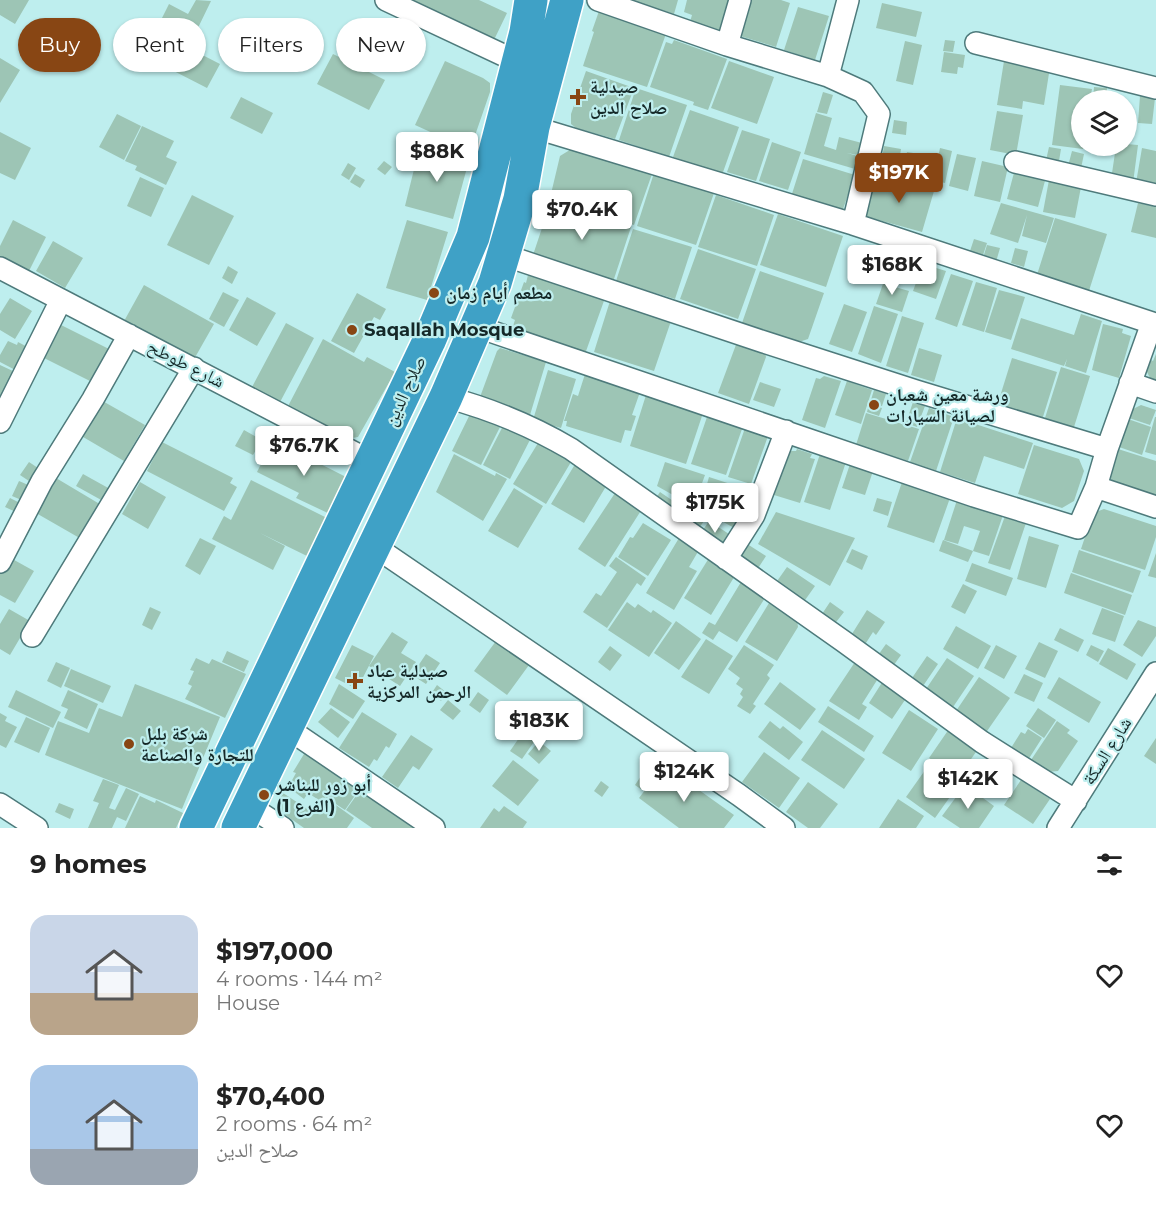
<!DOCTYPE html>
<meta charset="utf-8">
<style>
:root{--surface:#fff;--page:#f2f2f2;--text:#222;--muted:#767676;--accent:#884614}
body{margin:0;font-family:Montserrat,"Noto Naskh Arabic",sans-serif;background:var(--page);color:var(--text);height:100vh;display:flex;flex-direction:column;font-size:22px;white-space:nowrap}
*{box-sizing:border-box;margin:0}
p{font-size:20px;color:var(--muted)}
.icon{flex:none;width:33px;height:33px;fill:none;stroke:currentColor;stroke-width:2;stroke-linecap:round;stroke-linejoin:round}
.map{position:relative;height:828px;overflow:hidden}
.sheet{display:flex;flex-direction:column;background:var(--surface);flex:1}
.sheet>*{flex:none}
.top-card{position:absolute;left:18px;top:18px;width:600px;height:54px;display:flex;gap:12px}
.controls{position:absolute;left:1071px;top:90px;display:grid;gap:12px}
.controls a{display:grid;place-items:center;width:66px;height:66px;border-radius:50%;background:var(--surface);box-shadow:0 2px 4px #0004;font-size:30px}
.price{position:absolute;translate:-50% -51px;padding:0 14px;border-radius:6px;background:#fff;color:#222;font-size:20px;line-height:39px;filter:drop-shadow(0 2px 3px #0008)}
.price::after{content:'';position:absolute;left:50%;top:36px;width:18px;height:14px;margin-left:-9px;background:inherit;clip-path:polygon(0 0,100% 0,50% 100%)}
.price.active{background:var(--accent);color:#fff}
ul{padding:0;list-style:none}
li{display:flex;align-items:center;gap:18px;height:150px;padding:0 30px}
li span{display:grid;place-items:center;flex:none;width:168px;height:120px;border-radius:18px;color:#555}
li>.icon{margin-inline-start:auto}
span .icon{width:72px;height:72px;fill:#fffc;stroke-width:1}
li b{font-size:26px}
h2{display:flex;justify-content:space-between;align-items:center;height:72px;padding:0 30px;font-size:26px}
.chip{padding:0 21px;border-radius:27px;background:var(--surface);box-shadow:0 2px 4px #0004;font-size:21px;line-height:54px}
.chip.active{background:var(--accent);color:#fff}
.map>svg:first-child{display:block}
</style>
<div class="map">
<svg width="1156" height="828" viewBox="0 0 1156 828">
<rect width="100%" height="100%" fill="#beeeee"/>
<path fill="#9dc5b5" d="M0,0H29L15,24L0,15Z
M196,0L211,1L195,34L184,29L183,31L161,20L169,4L188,14Z
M411,0H479L507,13L493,42L409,4Z
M631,0H678L674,14Z
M687,0H730L721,31L690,22L692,15L684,12Z
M752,0H781L790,3L776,47L740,36Z
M882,3L922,12L916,37L876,28Z
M798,7L829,16L815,60L784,50Z
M599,11L667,31L647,87L583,66L594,32L592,31Z
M270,29L301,43L292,64L260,51Z
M674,40L727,59L708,110L693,105L694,102L650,87L666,42L672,44Z
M945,40L955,41L953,52L943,51Z
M905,41L922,45L913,85L896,81Z
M179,43L220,64L207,88L166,67Z
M944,52L965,55L963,68L958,67L957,74L941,72Z
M333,54L385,80L369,110L317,84Z
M0,58L20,70L0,103Z
M445,61L483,78L490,83V92L470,150L415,125Z
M729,61L774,77L757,124L711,108Z
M1004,61L1050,67L1044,105L1023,101L1022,109L997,105Z
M586,71L634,88L615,139L576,128L571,124V114Z
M1060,85L1092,89L1090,100H1082V146H1084L1083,149L1052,145Z
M1094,87L1107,88L1106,100H1093Z
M636,88L687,105L669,157L619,140Z
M823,92L833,95L827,114L817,112Z
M1140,96L1155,98L1152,124L1138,123Z
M241,97L273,113L262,134L230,118Z
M690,110L739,127L722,175L673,157Z
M997,111L1023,115L1016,155L990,150Z
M816,113L832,118L824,146L836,150L839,137L862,143L858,155L847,153L858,156L855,169L804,154Z
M117,114L141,126L124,160L99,147Z
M894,120L907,122L906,135L892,133Z
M142,126L174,141L166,157L177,162L166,185L135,170L137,166L125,161Z
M742,130L770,139L756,181L727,172Z
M0,132L31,148L15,180L0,173Z
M772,142L801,152L788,190L759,181Z
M1126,144L1138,145L1133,183L1111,180L1116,146H1126Z
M439,146L468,164L453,219L405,206L418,153H422L423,149L437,151Z
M884,146L901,149L897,174L880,171Z
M1049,147L1061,149L1058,167L1045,165Z
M573,148L652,174L634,225L550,198L560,156Z
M940,148L952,151L945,183L925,178L930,156L938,158Z
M1142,148L1156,151V186L1136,183Z
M1072,151L1084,154L1080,173L1067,170Z
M907,152L926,155L922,178L902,174Z
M957,154L976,158L968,191L949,186Z
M803,159L855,175L843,209L839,211L791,197Z
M384,161L392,167L385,175L377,169Z
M982,161L1008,167L1000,202L974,196Z
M348,163L356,168L349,180L341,175Z
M1015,169L1046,177L1038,207L1007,199Z
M654,173L714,193L696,245L637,226Z
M355,174L365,180L360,188L350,182Z
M877,175L934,191L922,232L864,216Z
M140,177L164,188L151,217L127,206Z
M1049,180L1081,187L1075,218L1043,212Z
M192,195L234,216L209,265L167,245Z
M716,195L774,215L757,266L698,247Z
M551,201L631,227L613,282L533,255Z
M1001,203L1054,218L1046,243L1022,236L1027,215L1018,243L990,234Z
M1138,203L1156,207V238L1131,232Z
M778,214L843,236L826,287L760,265Z
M1055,218L1107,234L1088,294L1036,278Z
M13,220L46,237L29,271L0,256V246Z
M407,220L448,232L427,300L386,288Z
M633,229L692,247L675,299L616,281Z
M974,239L987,243L983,255L970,251Z
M53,241L83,258L65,288L36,271Z
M987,245L1000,248L996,262L983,258Z
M1015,248L1028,251L1024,267L1011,263Z
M698,249L756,269L738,319L680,299Z
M896,252L907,256L902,270L891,266Z
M923,264L946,271L936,299L913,291Z
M228,266L238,272L232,284L222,278Z
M760,271L824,293L808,339L799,342L742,323Z
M951,274L973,281L957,327L935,319Z
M528,275L537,278L538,275L605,298L585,354L521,332V329L513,326L515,320L511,318L524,282L526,283Z
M885,278L896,281L895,287L909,291L902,312L876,304Z
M976,282L997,288L984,332L962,325Z
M144,285L214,324L193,361L123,323Z
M999,290L1025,297L1011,340L985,332Z
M223,292L239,300L224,327L209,319Z
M357,293L386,309L380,320L374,317L354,353L331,341Z
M247,297L276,313L257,346L229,330Z
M10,298L32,311L15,339L0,330V314Z
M610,301L671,321L654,371L594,352Z
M844,304L867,312L852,352L829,344Z
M874,306L898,314L881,363L858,354Z
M1081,314L1102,321L1086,373L1065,366L1067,359L1064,366L1011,349L1021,318L1074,335Z
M902,316L924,323L908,373L886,366Z
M286,323L314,338L279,404L251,389Z
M59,324L113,351L96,384L42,357Z
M1103,324L1123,329L1122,333L1131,336L1119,378L1092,370Z
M323,339L364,362L367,357L395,372L358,437L342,440L286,410Z
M8,341L17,345L18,342L33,350L21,373L0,362V355Z
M737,342L765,352L766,357L749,404L718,393Z
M500,348L546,362L530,415L481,400L480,397L497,351Z
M919,348L942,355L934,382L911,375Z
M1156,354V380L1150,378L1146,370L1149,359L1153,361Z
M1012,358L1057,372L1042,420L997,406Z
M0,365L15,372L2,399L0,398Z
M1061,367L1090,376L1074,427L1045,418Z
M548,370L576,379L561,428L533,420Z
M585,374L640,392L632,415L636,416L631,431L625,430L621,443L566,426L567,421H564L573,394L578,396Z
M824,376L841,381L825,428L802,420L816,378L820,379Z
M847,381L872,390L861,424L835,415Z
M760,382L781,389L774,407L753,400Z
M874,390L886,394L882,406L870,403Z
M646,395L703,413L686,464L630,446Z
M99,399L145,425L124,461L78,434Z
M913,402L925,406L917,427L906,423Z
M869,404L882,408L879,416L867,412Z
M1141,405L1156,410L1150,425L1129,418L1131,410Z
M929,408L954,417L936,471L910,462Z
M472,410L502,423L481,465L452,451Z
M866,413L919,429L908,461L856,445Z
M707,417L742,429L726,475L691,464Z
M1155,417H1156V455L1145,452Z
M957,418L1033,443L1024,469L984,456L975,483L940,472Z
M1128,419L1151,427L1142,455L1119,447Z
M504,424L534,432L510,479L483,465Z
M745,428L768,436L751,484L728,477Z
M244,430L262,440L253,455L235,446Z
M273,440L350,479L332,515L296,498L299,493L257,472Z
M162,442L233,478L230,483L237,487L224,511L147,471Z
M538,443L571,462L546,504L513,484Z
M1034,445L1079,459L1084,471L1074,501L1062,508L1018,494Z
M797,449L812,454L810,458L815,459L800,503L774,495L788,451H796Z
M1118,449L1156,461V496L1112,482L1110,475Z
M454,454L495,476L496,473L507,479L483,521L436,492Z
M820,454L846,462L830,510L804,502Z
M577,461L608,483L584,523L551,504Z
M29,462L44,472L35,485L20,475Z
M665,462L705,475L697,497L692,496L689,504L657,486Z
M850,464L873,471L865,495L842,488Z
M83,474L110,489L103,501L76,486Z
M709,477L752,491L736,529L700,509Z
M56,478L103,506L83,540L36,513Z
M251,480L327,518L307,556L260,533L285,546L273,570L212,539L224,516L231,520Z
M19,481L33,487L26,502L12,496Z
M140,482L166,497L148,529L122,514Z
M902,482L950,498L934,543L887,527Z
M514,488L543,506L518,548L488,531Z
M660,492L679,505L672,514L654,501Z
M615,493L642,509L605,567L578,549Z
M10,498L24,505L20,514L5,507Z
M877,498L892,502L888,516L873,511Z
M957,500L1003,515L989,556L973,551L980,531L964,526L958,544L944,540Z
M686,508L704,521L697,531L679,518Z
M1104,509L1156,526V537L1145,570L1081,549L1093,513Z
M776,512L855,538L830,586L758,544Z
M1005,516L1026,523L1010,570L988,563Z
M709,521L729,534L721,546L701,533Z
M643,523L671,540L648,576L618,557L630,537L633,538Z
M1029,536L1059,545L1046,588L1017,579Z
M200,538L216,546L200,575L185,566Z
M679,538L699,550L689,567L697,571L674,610L646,593Z
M741,540L766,556L757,570L731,554Z
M943,540L973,551L968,562L939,551Z
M852,549L868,556L862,570L846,562Z
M1079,550L1141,571L1133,593L1072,572Z
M1156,553V578L1148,576Z
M7,556L34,571L15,603L0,595V573Z
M616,557L646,578L641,586L637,583L607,628L583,612L596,593L601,596L617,572L609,566Z
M709,558L736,574L711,615L684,598Z
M972,563L1013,578L1006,596L965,581Z
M787,567L815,586L803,603L775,584Z
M1071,573L1132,595L1125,615L1064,593Z
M741,582L765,598L737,642L719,631L713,640L702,633L709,622L715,625Z
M963,584L977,591L965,614L951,607Z
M627,602L635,608L638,604L651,613L653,610L672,623L649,657L608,630Z
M830,602L844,612L833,626L820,617Z
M769,603L797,620L798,627L777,661L745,642Z
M150,607L161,612L152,630L142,625Z
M1102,608L1124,616L1115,642L1092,634Z
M9,609L30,621L10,655L0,649V624Z
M867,610L885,622L876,635L873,632L864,646L850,637Z
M1138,620L1156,627V636L1142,657L1123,645Z
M676,621L701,639L679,670L654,653Z
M956,626L991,646L978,669L943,649Z
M1060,628L1084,640L1078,652L1054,640Z
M392,632L408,642L401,653L416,662L400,686L369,666Z
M706,639L733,656L709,694L681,677Z
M496,641L529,665L507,695L474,671Z
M1039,642L1058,651L1045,678L1025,669Z
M886,644L901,655L891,669L876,658Z
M352,645L374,656L357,689L335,678Z
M744,645L774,665L767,675L770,678L753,704L756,706L750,714L737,706L743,697L740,694L743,689L736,684L740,678L728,669Z
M996,645L1017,656L1004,679L984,668Z
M1091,645L1104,651L1098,662L1086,655Z
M610,646L622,655L610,671L598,662Z
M1108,648L1136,664L1127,680L1099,664Z
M227,651L249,661L244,672L222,662Z
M426,654L440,663L426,684L412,675Z
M927,656L938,664L923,686L912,678Z
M196,658L209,664L212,659L246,674L225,718L185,699L192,686L188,684L194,671L190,670Z
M947,658L974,676L951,710L924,692Z
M56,662L70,668L61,688L47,681Z
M855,662L879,677L862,704L867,707L859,720L829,701Z
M71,669L111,686L103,703L64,686Z
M1024,674L1043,683L1034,702L1014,693Z
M979,677L1010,698L985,734L954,714Z
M1059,677L1101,702L1089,723L1047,698Z
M883,681L907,697L892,719L869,703Z
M780,682L816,709L800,730L764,704Z
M135,684L220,717L182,809L45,755L58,721L89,733L99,708L122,717Z
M339,684L365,701L353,719L329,704Z
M437,685L447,693L441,701L431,694Z
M16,690L61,712L53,728L8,707Z
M68,690L98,704L87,729L64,718L68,709L61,706Z
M478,692L489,700L480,713L469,705Z
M448,700L461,711L453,720L440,710Z
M828,706L874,736L864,752L818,722Z
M331,708L350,722L338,738L318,722Z
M1038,708L1056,720L1044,738L1026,726Z
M909,710L938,729L911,771L882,753Z
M362,712L397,734L389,748L386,746L377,761L374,759L369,767L339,748Z
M0,713L7,717L5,721L17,727L6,748L0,745Z
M26,717L50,728L39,753L14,742Z
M770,721L780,729L783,726L803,742L789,760L758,737Z
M1057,721L1070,730L1067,733L1078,741L1058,771L1048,772L1031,760Z
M526,728L538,736L522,759L510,751Z
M949,729L978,749L958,778L929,758Z
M1028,729L1042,738L1028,760L1011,748L1021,732L1025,734Z
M822,730L865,759L844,789L801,760Z
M411,735L433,749L419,770L413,766L398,788L382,777Z
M1156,738V764L1144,756Z
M539,741L551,751L539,764L528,754Z
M314,751L363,784L345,810L325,797L322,802L308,793L304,799L292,790L290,784L296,773L293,772L304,754Z
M764,752L800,778L779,808L742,782Z
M654,759L662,765L653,777L645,772Z
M513,760L539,780L518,806L492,786Z
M664,765L734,815L724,828H679L639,798Z
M928,766L957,787L935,818L906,797Z
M643,773L650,778L642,790L635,785Z
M103,779L119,785L109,808L115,810L126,788L139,794L126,821L117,817L112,828H88L99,803L93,801Z
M1021,780L1050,799L1033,824L1004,805Z
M601,781L609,787L602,797L594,791Z
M808,782L838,804L820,828H808L786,812Z
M965,785L994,806L979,828H960L942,816Z
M363,786L417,822L412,828H372L346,810Z
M283,793L315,814L326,798L354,818L347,828H304L277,809L280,804L277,802Z
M140,796L155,803L156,800L183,813L176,828H125Z
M898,799L924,816L916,828H879Z
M59,803L74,809L70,819L55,812Z
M504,806L527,822L523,828H480L494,808L499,812Z"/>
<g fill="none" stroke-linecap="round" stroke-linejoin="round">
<g stroke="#4e7a7b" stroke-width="24">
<path id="street" d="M386,0L518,62
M598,0L727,45L828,76
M848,0L828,76L863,92L879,114L853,224
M976,43L1156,88
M727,45L740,0
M533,127L853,224L1152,323L1107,449
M1015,162L1156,195
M504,255L764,342L916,391L1107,449L1096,487L1156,507
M0,268L372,462
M478,327L974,496L1078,528L1096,487
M1130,383L1156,392
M446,397C491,409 532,426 571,449L843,641L982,742L1076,801
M0,422L61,300
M374,546L739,795L784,828
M726,559L754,515L786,431
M0,562L42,481L93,399L129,335
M32,636L194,368
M287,728L434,828
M0,804L37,828
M248,805L283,828
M1058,828L1156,673"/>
</g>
<g stroke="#fff" stroke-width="36">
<path id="highway" d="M196,828L429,341L473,237L526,32L531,0
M238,828L446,397L495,283L520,199L533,127L567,0"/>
</g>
<use href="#street" stroke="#fff" stroke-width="21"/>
<use href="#highway" stroke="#3fa1c6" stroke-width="33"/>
</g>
<g fill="#884614" stroke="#beeeee" stroke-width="2">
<path d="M575 88h6v6h6v6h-6v6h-6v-6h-6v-6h6z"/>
<circle cx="434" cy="293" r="6"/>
<circle cx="352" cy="330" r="6"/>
<circle cx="874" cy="405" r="6"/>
<path d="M352 672h6v6h6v6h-6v6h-6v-6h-6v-6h6z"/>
<circle cx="129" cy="744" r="6"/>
<circle cx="264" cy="795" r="6"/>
</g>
<g text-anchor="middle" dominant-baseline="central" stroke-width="4.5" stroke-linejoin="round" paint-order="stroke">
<g font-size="18" font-weight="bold" fill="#152828" stroke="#beeeee" text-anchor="start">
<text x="590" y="87">صيدلية<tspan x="590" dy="21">صلاح الدين</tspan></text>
<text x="446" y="293">مطعم أيام زمان</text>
<text x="364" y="330">Saqallah Mosque</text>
<text x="886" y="395">ورشة معين شعبان<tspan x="886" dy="21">لصيانة السيارات</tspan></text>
<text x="367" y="671">صيدلية عباد<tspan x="367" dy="21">الرحمن المركزية</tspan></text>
<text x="141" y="734">شركة بلبل<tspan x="141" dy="21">للتجارة والصناعة</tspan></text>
<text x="276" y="785">أبو زور للبناشر<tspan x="276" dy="21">(الفرع 1)</tspan></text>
</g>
<g font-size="18" fill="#152828" stroke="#beeeee">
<text transform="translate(186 364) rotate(27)">شارع طوطح</text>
<text transform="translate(405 391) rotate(-65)">صلاح الدين</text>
<text transform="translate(1107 751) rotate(-58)">شارع السكة</text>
</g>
</g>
</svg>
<div class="controls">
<a><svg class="icon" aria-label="layers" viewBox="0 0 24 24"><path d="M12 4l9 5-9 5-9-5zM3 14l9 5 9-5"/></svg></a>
</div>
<b class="price" style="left:437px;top:183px">$88K</b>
<b class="price active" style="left:899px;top:204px">$197K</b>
<b class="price" style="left:582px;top:241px">$70.4K</b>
<b class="price" style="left:892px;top:296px">$168K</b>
<b class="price" style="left:304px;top:477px">$76.7K</b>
<b class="price" style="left:715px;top:534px">$175K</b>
<b class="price" style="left:539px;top:752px">$183K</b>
<b class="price" style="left:684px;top:803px">$124K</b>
<b class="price" style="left:968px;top:810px">$142K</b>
<div class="top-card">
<a class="chip active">Buy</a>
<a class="chip">Rent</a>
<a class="chip">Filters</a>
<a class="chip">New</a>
</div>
</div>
<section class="sheet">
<h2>9 homes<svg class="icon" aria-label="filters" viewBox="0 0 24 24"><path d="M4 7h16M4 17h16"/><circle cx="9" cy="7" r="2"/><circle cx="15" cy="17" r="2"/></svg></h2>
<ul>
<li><span style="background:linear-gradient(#c9d6e8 65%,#b9a48a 0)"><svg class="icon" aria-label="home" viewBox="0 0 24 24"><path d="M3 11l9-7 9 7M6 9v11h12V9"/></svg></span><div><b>$197,000</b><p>4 rooms · 144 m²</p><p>House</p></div><svg class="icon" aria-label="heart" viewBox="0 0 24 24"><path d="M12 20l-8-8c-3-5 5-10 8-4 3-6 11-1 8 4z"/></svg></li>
<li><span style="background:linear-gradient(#a9c7e8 70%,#9aa5b1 0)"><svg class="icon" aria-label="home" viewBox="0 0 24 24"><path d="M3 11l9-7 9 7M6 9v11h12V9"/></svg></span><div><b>$70,400</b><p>2 rooms · 64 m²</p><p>صلاح الدين</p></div><svg class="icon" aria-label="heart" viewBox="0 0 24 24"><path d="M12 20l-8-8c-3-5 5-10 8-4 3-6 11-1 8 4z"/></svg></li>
</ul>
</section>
